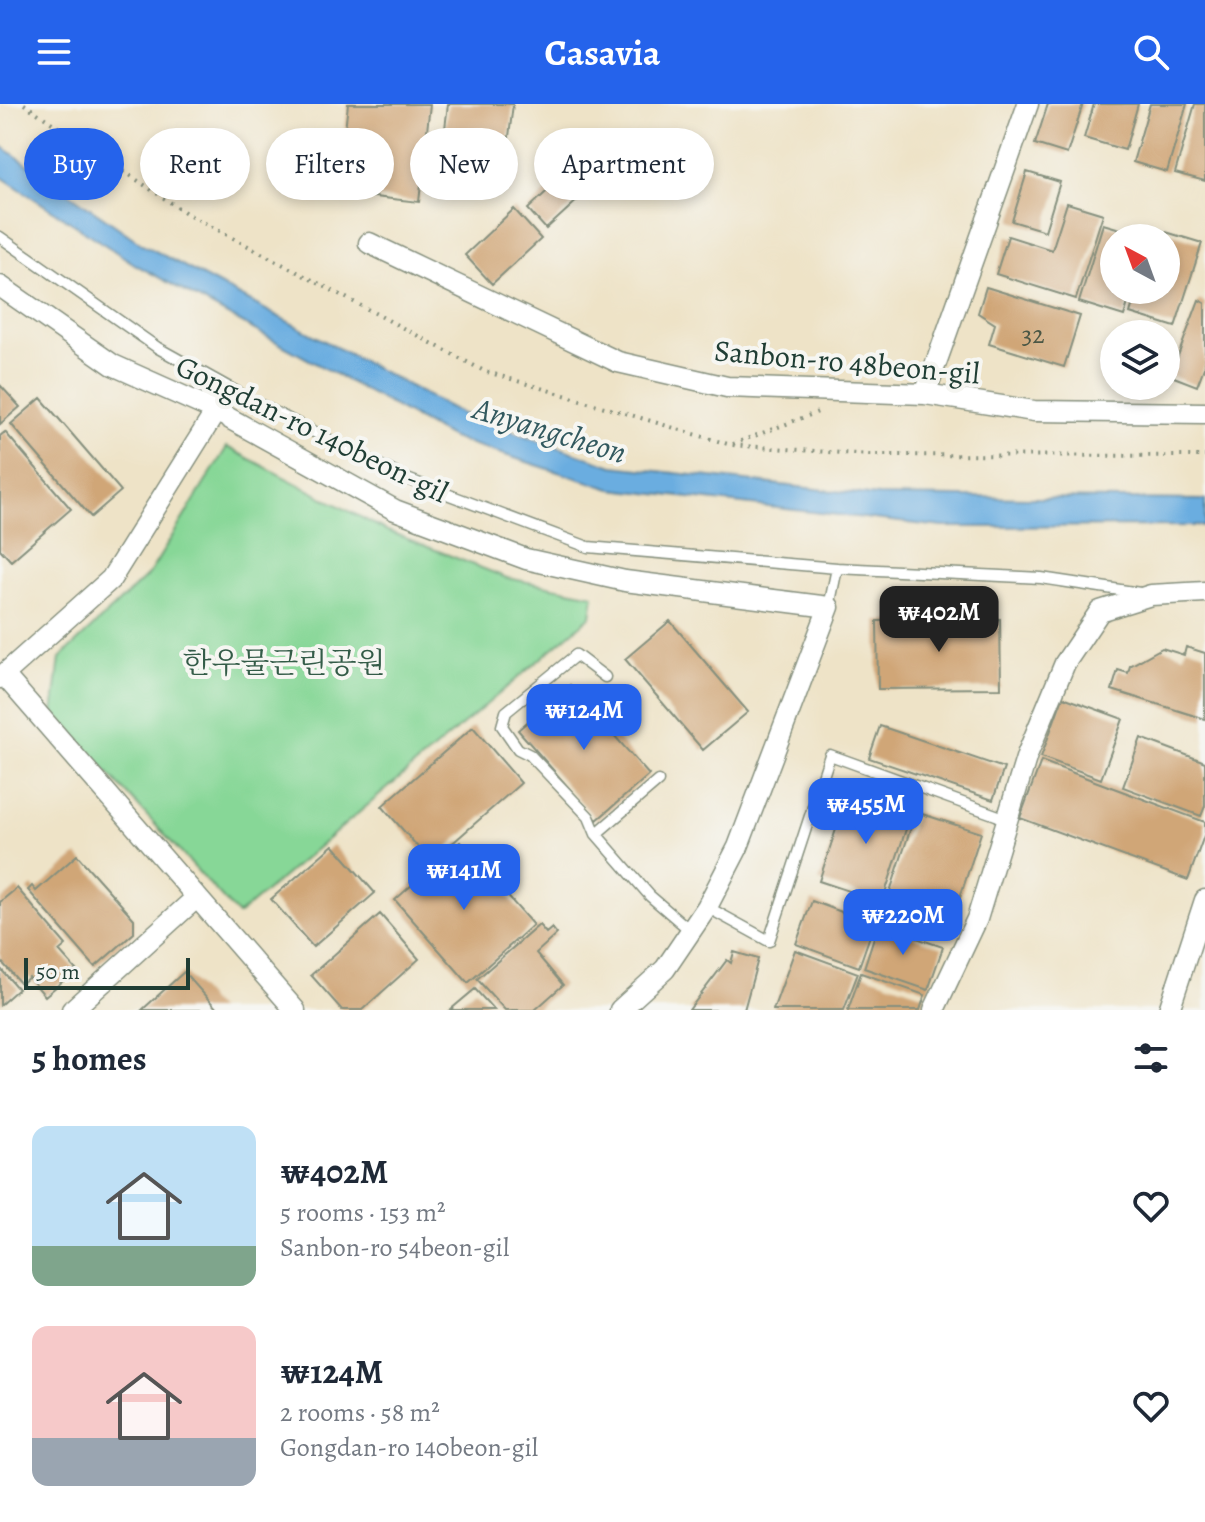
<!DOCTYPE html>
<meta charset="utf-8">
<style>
:root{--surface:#fff;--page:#f6f6f7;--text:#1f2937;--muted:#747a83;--accent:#2563eb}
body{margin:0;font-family:Alegreya,"Noto Serif KR",serif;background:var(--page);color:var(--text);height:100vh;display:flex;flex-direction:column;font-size:30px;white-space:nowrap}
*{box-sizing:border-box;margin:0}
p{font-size:26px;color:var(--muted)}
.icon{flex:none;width:44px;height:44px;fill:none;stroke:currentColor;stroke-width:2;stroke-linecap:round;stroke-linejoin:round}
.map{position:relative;height:906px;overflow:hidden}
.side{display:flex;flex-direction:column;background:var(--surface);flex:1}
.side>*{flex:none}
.guide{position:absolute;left:24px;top:24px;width:800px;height:72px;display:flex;gap:16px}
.needle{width:52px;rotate:319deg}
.tools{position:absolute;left:1100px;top:120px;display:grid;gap:16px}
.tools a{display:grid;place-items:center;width:80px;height:80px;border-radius:50%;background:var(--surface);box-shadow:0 4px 12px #0003;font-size:40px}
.scale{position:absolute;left:24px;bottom:20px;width:166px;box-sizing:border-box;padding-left:8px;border:4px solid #1f3d34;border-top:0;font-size:22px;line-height:28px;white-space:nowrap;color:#1f3d34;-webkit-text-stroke:6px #f6f6f2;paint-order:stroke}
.price{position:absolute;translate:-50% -68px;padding:0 18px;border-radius:16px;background:var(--accent);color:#fff;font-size:26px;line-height:52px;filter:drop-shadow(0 2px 4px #0008)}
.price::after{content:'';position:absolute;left:50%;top:48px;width:24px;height:18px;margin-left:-12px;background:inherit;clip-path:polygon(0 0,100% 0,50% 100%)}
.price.current{background:#222;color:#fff}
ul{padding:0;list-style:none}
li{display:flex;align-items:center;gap:24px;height:200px;padding:0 32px}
li span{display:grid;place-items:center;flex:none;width:224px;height:160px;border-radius:16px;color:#555}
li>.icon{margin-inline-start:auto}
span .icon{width:96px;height:96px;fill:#fffc;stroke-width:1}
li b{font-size:34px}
h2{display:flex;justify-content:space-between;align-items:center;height:96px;padding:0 32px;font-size:34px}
.pill{padding:0 28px;border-radius:36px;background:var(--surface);box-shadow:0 4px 12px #0003;font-size:28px;line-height:72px}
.pill.current{background:var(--accent);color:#fff}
header{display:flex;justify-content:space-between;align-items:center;height:104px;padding:0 32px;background:var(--accent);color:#fff;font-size:36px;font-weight:700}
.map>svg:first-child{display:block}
</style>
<header><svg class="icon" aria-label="menu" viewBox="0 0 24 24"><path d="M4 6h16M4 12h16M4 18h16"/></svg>Casavia<svg class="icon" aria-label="search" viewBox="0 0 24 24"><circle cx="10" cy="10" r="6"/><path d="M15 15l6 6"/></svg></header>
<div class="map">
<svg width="1205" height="906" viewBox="0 0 1205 906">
<rect width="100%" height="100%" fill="#f6f6f2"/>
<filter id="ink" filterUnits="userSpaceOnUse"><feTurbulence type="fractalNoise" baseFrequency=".0125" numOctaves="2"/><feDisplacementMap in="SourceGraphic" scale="16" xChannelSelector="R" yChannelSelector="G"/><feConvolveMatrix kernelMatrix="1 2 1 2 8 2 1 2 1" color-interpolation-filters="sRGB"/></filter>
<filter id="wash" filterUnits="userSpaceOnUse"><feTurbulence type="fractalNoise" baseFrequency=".006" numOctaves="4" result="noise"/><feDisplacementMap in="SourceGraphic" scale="32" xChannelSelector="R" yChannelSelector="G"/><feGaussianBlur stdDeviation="1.8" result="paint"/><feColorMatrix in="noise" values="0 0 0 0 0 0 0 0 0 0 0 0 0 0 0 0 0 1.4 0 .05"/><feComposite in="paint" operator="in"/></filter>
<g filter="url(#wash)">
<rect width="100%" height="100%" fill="#eee3c7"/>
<path fill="#87d797" stroke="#538a66" stroke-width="2" d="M227,343L385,426L507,474L594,491L591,512L238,811L53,609L60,554L149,470Z"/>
<path fill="#6bade0" stroke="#45758a" stroke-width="2" d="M0,41L142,140L462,310L613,362L878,392L1205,396V422L943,423L611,385L452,334L136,161L0,72Z"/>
<g id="blocks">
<path fill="#d0a677" d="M348,0H430L419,98L338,89Z
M448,0H513L508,41L444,33Z
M1048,0H1083L1067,50L1035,40Z
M1094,0H1138L1125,46L1084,34Z
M1150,0H1187L1167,68L1133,58Z
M1195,0H1205V77L1175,69Z
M1027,68L1060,78L1045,127L1012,117Z
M562,73L581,93L546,125L528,105Z
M1067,99L1103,110L1076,195L996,170L1008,132L1052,146Z
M514,105L541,135L492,180L465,151Z
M1103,120L1148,133L1114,134V186H1132L1124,212L1079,198Z
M1156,125L1202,139L1175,223L1130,209L1137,186H1166V134H1153Z
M986,183L1080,212L1064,263L989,240L995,220L978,209Z
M1199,196L1205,199V261L1197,282L1166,270V253L1176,257Z
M0,281L20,303L0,320Z
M41,294L121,387L91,413L11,320Z
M5,328L71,405L11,457L0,445V332Z
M1000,515L1001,584L878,585L877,517Z
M670,517L748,608L703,646L625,555Z
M1186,543L1205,549V615L1112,586L1118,566L1128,569L1130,562L1162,544L1184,551Z
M570,581L649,671L597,716L518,626Z
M1063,593L1123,615L1101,675L1041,653Z
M880,622L1004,664L993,696L869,654Z
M473,623L521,679L431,758L382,702Z
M1141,634L1205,658V702L1201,712L1123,683Z
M1041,657L1205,718V729L1188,776L1020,714Z
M849,686L912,707L882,798L819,777Z
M916,708L981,729L951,821L886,800Z
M460,738L533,821L468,879L395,796Z
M333,741L375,789L313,843L271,795Z
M77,751L134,815V829L95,863L28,786L32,782L36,787Z
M17,784L66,841L59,847L76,866L45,892L29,873L21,880L0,856V798Z
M812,797L874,820L859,863L796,840Z
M380,810L419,855L362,906H342L311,871Z
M539,821L546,829L552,824L557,830L536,849L563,881L535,906H505L477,875Z
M878,821L943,843L928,886L864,864Z
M795,846L858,869L844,906H773Z
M734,848L758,855L744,906H689L727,856L731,859Z
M0,864L18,885L0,901Z
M184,868L218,906H142Z
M861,869L925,891L920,906H848Z
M475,885L494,906H450Z"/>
</g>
</g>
<g filter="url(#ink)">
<use href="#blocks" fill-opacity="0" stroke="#86907e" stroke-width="2"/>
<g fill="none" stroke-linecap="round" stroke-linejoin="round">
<g stroke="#86907e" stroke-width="13">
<path id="lane" d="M0,133L158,244L255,298L407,375L588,443L837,464L1041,474L1140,489
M829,503L837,464
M605,573L576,551L506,608L502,622L518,645L530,651L589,713L596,730L650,792L692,828
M596,730L658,677
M707,803L769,837L830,651L1007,715"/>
</g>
<g stroke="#86907e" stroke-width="23">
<path id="street" d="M369,139L618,258L727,283L925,290L1034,307L1205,309
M0,182L113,261L216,307L395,406L526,455L625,477L829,503L738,743L707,803L665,865L620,906
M925,290L1028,0
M4,571L295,906
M0,574L111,475L216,307
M72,906L196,794
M934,906L977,815L1027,651L1065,559L1100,507L1151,491L1205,488
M1169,906L1205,796"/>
</g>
<path stroke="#86907e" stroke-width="4" stroke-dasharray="2 6" stroke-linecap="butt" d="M24,0L186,109L484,267L731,341L870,351L1205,352
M733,340L818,308"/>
<use href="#lane" stroke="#fff" stroke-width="10"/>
<use href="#street" stroke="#fff" stroke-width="20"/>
</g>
</g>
<g text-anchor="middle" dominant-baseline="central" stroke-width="8" stroke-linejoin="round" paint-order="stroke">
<g font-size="26" fill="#4b5745">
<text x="1033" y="230">32</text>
</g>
<g font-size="30" fill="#1f3d34" stroke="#f6f6f2">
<text transform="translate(847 258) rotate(5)">Sanbon-ro 48beon-gil</text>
<text transform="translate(312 325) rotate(26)">Gongdan-ro 140beon-gil</text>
</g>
<g font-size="30" fill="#345c48" stroke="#f6f6f2">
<text x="284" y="559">한우물근린공원</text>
</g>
<g font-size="32" font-style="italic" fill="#32595f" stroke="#f6f6f2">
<text transform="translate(550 326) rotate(17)">Anyangcheon</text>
</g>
</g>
</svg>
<div class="tools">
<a><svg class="needle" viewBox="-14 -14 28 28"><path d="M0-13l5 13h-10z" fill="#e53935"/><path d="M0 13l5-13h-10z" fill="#747a83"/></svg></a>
<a><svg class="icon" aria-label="layers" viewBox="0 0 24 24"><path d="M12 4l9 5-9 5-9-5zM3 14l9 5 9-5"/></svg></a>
</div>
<div class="scale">50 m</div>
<b class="price current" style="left:939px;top:550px">₩402M</b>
<b class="price" style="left:584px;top:648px">₩124M</b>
<b class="price" style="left:866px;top:742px">₩455M</b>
<b class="price" style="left:464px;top:808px">₩141M</b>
<b class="price" style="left:903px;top:853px">₩220M</b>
<div class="guide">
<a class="pill current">Buy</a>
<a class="pill">Rent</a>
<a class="pill">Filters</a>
<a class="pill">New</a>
<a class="pill">Apartment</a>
</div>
</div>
<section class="side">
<h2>5 homes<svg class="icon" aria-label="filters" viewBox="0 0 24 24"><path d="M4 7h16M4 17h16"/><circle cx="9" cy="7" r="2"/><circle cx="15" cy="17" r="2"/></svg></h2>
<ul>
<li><span style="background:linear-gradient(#bfe0f5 75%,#7fa58c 0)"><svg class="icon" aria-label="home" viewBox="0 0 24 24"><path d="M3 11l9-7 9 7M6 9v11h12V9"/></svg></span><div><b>₩402M</b><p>5 rooms · 153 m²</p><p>Sanbon-ro 54beon-gil</p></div><svg class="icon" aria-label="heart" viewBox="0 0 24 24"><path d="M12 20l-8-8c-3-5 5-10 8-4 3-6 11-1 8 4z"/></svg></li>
<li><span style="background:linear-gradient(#f6c9c9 70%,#9aa5b1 0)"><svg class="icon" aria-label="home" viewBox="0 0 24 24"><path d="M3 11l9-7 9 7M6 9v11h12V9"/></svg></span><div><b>₩124M</b><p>2 rooms · 58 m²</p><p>Gongdan-ro 140beon-gil</p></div><svg class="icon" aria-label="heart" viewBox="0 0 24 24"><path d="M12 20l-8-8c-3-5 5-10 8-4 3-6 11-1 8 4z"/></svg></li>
</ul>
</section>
